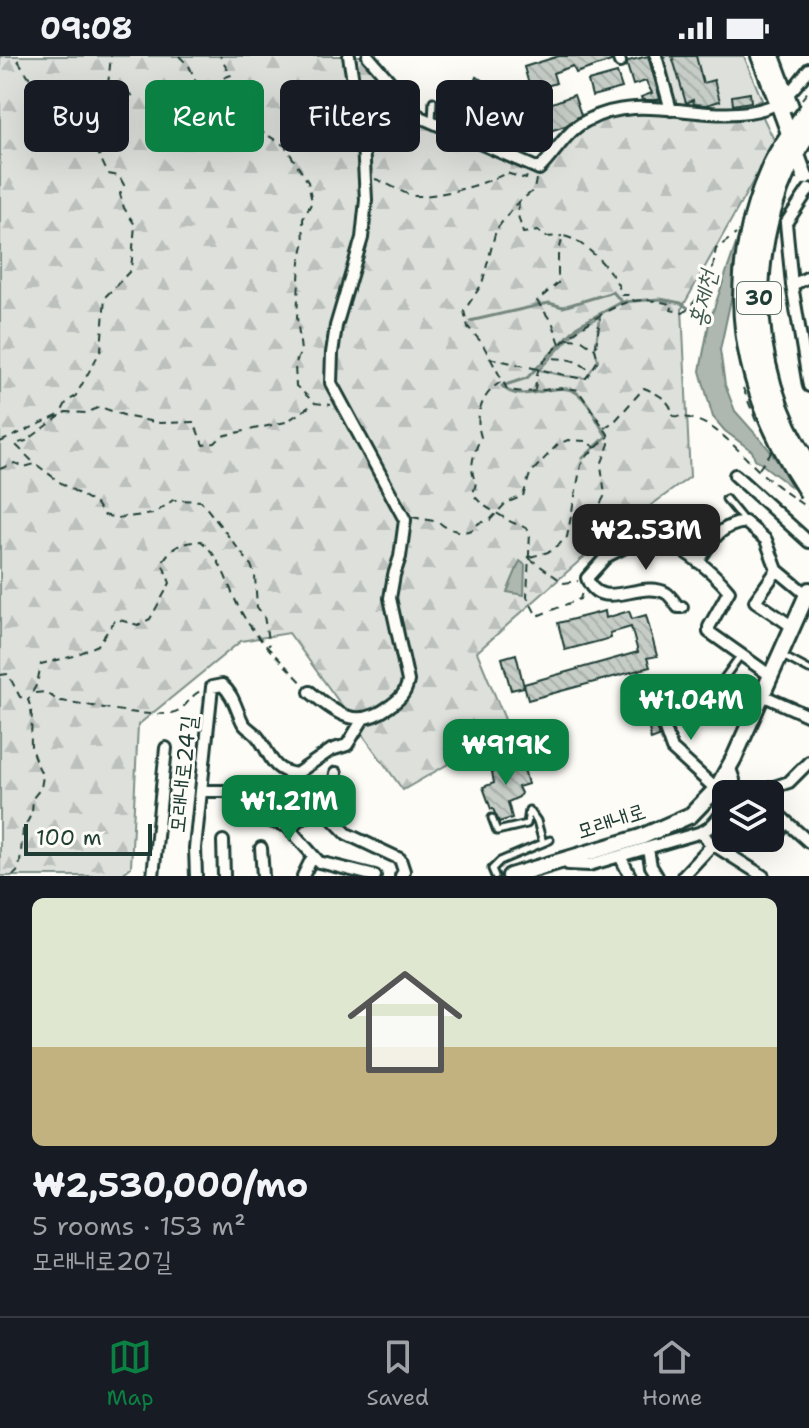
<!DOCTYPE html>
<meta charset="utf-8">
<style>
:root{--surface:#171b24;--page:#242831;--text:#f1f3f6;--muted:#9ea1a6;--line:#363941;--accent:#0b8043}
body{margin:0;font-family:"Shantell Sans","Poor Story",sans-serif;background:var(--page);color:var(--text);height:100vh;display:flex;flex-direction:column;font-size:30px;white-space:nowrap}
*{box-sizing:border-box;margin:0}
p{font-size:26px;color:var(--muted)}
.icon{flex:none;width:44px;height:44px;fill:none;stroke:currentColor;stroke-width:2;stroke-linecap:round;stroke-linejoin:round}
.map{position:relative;height:820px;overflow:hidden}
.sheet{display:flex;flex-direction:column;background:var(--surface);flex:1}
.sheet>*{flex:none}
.guide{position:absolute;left:24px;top:24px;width:762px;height:72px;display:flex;gap:16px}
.controls{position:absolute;left:712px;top:724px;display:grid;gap:16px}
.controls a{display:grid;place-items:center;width:72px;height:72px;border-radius:12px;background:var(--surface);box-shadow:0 8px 32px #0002;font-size:40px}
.scale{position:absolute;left:24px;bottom:20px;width:128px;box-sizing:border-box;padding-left:8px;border:4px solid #1f3d34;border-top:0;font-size:22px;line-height:28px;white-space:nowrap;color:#1f3d34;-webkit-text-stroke:6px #fdfcf7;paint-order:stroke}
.price{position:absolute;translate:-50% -68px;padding:0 18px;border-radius:16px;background:var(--accent);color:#fff;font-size:26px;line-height:52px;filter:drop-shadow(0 2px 4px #0008)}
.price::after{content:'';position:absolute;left:50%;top:48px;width:24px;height:18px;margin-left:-12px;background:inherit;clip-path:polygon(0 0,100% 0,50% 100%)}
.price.selected{background:#222;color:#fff}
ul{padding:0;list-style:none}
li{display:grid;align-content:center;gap:16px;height:424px;padding:0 32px}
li+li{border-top:2px solid var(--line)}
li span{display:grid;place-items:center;height:248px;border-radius:12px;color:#555}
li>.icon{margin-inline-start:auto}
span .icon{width:144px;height:144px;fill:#fffc;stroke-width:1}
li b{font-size:34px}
.chip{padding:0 28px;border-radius:12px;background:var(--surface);box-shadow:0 8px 32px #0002;font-size:28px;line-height:72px}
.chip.selected{background:var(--accent);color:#fff}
.status{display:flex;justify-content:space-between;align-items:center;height:56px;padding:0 40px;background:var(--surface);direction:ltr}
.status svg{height:22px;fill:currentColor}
.menu{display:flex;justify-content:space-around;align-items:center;height:112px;border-top:2px solid var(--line);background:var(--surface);font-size:22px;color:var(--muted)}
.menu a{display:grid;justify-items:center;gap:4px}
.menu .selected{color:var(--accent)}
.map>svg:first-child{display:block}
</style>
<div class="status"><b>09:08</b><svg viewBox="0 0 49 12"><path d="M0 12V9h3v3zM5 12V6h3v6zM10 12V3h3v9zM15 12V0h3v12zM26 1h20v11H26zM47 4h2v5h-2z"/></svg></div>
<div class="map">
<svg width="809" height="820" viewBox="0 0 809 820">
<defs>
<pattern id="forest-firs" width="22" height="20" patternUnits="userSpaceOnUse" patternTransform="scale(2)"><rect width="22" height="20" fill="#dde0db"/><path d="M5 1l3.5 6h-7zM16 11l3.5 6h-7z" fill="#bdc1bd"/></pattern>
<pattern id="building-back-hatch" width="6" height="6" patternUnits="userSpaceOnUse" patternTransform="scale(2)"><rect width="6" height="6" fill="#c6cdc7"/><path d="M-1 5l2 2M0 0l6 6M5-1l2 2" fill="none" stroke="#aab1ac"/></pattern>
</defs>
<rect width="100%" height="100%" fill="#fdfcf7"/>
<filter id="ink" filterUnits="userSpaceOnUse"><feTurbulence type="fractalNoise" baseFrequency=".0125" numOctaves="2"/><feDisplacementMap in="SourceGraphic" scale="16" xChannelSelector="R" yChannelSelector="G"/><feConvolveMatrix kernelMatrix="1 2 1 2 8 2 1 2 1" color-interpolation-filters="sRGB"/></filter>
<g filter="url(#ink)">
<path fill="url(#forest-firs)" stroke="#7e8e88" stroke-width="2" d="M0,0H368L420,61L539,113L573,73L618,54L692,56L759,53L775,86L682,252L690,421L603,484L477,596L509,673L403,734L289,577L241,585L138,669L131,811L120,820H0Z"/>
<path fill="#dde0db" stroke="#7e8e88" stroke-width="2" d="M659,0H744L762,44C734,54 700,57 672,48Z
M600,261L595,293L598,304L586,322L565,320L539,314L580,271Z"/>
<path fill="#aeb8b1" stroke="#75877f" stroke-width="2" d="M809,92L734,229L720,294L725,329L735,355L768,392L798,436L755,403L752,395L725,375L713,361L700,315L709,267L749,150Z
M520,505L525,509L524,539L507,536Z"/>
<path fill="#fdfcf7" d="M762,379L809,420V451L803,447Z"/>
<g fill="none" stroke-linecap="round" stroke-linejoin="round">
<path stroke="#75877f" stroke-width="3" d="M470,265L549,247L563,251L613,236L621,245
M583,402L607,380C597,367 591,347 577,337C556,322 521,351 502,330L527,322L579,269L622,246L660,243L681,247L709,267"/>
</g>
<path fill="url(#building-back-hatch)" stroke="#1f3d34" stroke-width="2" d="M559,0H610L611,5L576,17L573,10L553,17L556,27L531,35L524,11Z
M648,0L660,43L657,44H642L641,41L652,37L646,25L633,29L627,9L628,5Z
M672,0H696L703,27L714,24L720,45L706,49L694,48L693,44L686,47Z
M617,17L622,32L592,40L588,25Z
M476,21L499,33L501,31L510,34L499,64L453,49L452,26H474Z
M750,37L751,46L733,49L732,40Z
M574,39L581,59L565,70L541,78L533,54Z
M605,555L606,562L629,555L632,563L646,559L657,600L647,602L650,611L528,644L524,628L638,596L631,571L610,577L611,582L565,594L558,567Z
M516,598L524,631L511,634L502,602Z
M645,650H648L659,681L651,684Z
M520,697L528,728L518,731L521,737L519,741L508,746L512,762L499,766L493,753H491L483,731L494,727L492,716L507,712L503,701Z"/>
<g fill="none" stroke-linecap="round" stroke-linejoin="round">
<g stroke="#1f3d34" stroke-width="11">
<path id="lane" d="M432,65L433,45
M726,443L745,466
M781,599L809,614
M696,661L740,600
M530,755L537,765L543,787
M492,762L497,775L527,768L529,754
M781,778L788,767
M495,820L492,813L500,805L550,784"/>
</g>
<g stroke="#1f3d34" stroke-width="16">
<path id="street" d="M368,0L420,61L539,113C555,98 566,75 586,65C644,33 709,72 769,51C785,45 799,26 809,13
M618,0L620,6
M656,0L671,54
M809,133L786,167L792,229L809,330
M792,229L809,221
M735,419L809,486
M655,458L647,480L607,500L587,522C599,558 641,523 666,537C671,540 675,547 678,551H682
M647,480C672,481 713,515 729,535L709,571V576L771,620
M698,506C712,485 718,470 745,466L766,484L777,514L807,539
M777,514L755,545L793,571
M310,636C337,658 357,675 390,650C400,643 406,637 408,625L390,542L394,519L400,501L405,464L331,327L332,297L336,270L362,182L366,144L363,87L349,0
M762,639L809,660
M655,645L672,693L716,733
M201,735H232L257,761L287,770L307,760L333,736L336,717
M729,738L734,724L729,710
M753,738L789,726L809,706
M319,749L347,778L400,803L404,815L401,820
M770,751L809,786
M287,770L319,806L375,820
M702,776C715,769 721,760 726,746
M223,785L224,820
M261,792L263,820
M648,793L651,810L657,820
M620,800L630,820
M568,808L589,809L702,776L709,786L763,820
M153,820L166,692
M196,820L195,792L212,631L222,629C234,639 236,654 243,667C247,673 253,675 257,680C272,698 269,714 296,718L331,694L347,689L363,663
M303,820L313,800
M683,820L713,788"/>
</g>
<g stroke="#1f3d34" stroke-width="20">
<path id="secondary" d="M759,0L782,58
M772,0L809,99
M510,820L641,781L691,759L717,732L734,702L809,534"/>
</g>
<path stroke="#1f3d34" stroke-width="2" stroke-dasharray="8 6" stroke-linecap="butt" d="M179,0L189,10L205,45L225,53L285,90L308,126L312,146L303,163L304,189L300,206L297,261L301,295L295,309L296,330L315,347
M207,43L214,38L221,23L231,19L220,0
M802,43L809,34
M92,75L102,76L100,73L108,67L104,62L111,59L122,58L133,40L119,31L108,29L111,0
M375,123C386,126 407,140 415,140C439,141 486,128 506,117L526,123L527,119
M536,123L534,134L515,149L496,174L482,228L464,255L468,271L482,287L507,333C530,341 554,328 578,334L608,378L609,388L601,409L605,439L592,464L588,507
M519,147L517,156L523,177L538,175L545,181L562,180
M568,283L582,284L595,293L598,304L592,314
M560,288L553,268L537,245L558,227V199L563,180C583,182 620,221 621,239H628L634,245
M596,291L600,262
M489,302L578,322H586L591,316C578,303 567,303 550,302
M501,326C482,337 474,360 481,381C474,396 468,412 476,427L473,438C482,451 494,455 506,463C514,469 523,468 530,476L527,541L537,560L580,543L583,533
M743,332L758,370
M535,334C536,328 536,321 538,315C548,292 599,257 622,248C639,242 656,244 673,249L671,254L683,257C691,252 708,229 711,220C714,212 714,201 716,193L736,178
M604,372L615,365L644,332C658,338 671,344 673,360C713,361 732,389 759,415C775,429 792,441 809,453
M0,386L66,356L86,357L100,351L129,361L160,367L194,366L203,389L215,387L222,380L286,366L315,347L331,349
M37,409L61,427L96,448L104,459L116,462L154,458L173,444L201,445L251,509L255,520L257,551L264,560L269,590
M0,413L15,407L24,411L35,408L15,388L26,385L59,361L67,345L75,341L101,294L105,241L131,214L135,169L124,152L120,138L124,129L119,120L108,118L92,84L91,71L72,55L45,45L15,0
M759,413L772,395
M412,461L439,466C445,473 462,478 472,474L479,467L490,464L506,447L523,440L530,418L558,388L568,384L585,385L596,392
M530,501L552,495L567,481L581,409L586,401L608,381
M529,502L564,527L578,525
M0,619L8,618L20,641L27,643
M35,637L46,636L58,645C85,646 158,667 179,654C189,648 191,638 203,634
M12,820L17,816L20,807L23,774L32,757L33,742L41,732L43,720C38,710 33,701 31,690C30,673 35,660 28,644L37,628L41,608L74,600L98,589L116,563L138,569L150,563L170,527L162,507C172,489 182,487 201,485C226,506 228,537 246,564C261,588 285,608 304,629"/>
<use href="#lane" stroke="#fdfcf7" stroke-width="5"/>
<use href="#street" stroke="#fdfcf7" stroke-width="10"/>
<use href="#secondary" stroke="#fdfcf7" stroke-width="14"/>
<g stroke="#1f3d34" stroke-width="20" stroke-linecap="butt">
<path id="secondary-bridge" d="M782,58L805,121"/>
</g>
<g stroke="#1f3d34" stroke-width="24" stroke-linecap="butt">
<path id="highway-bridge" d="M809,54C797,71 781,90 772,110C721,228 740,331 809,436
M809,74C742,172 743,313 809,410"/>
</g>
<use href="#secondary-bridge" stroke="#fdfcf7" stroke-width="14"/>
<use href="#highway-bridge" stroke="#fdfcf7" stroke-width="18"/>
</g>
</g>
<g text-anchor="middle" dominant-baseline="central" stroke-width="6" stroke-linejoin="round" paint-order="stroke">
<rect fill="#fdfcf7" stroke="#62766e" stroke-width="2" x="737" y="226" width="44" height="32" rx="6"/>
<g font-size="20" font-weight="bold" fill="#1f3d34">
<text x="759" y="242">30</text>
</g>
<g font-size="22" fill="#1f3d34" stroke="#fdfcf7">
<text transform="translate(183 718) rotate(-84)">모래내로24길</text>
<text transform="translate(611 765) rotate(-18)">모래내로</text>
</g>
<g font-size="24" font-style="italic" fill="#435c53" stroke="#fdfcf7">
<text transform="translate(703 243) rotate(-78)">홍제천</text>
</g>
</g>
</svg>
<div class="controls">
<a><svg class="icon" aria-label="layers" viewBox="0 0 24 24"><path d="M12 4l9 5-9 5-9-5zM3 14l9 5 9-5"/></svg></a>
</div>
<div class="scale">100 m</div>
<b class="price selected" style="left:646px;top:516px">₩2.53M</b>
<b class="price" style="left:691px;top:686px">₩1.04M</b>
<b class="price" style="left:506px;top:731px">₩919K</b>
<b class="price" style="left:289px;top:787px">₩1.21M</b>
<div class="guide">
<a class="chip">Buy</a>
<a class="chip selected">Rent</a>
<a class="chip">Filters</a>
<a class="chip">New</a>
</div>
</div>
<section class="sheet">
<ul>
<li><span style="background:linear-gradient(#dfe7d0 60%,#c2b280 0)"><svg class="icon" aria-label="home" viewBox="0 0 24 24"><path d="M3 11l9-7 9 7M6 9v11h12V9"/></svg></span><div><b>₩2,530,000/mo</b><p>5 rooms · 153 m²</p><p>모래내로20길</p></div></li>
</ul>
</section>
<nav class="menu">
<a class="selected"><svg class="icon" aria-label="map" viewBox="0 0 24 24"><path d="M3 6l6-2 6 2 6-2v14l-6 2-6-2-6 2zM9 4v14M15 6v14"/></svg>Map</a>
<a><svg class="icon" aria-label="saved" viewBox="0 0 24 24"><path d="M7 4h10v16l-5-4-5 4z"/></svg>Saved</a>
<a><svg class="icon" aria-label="home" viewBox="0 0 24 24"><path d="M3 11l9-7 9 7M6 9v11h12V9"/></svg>Home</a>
</nav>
